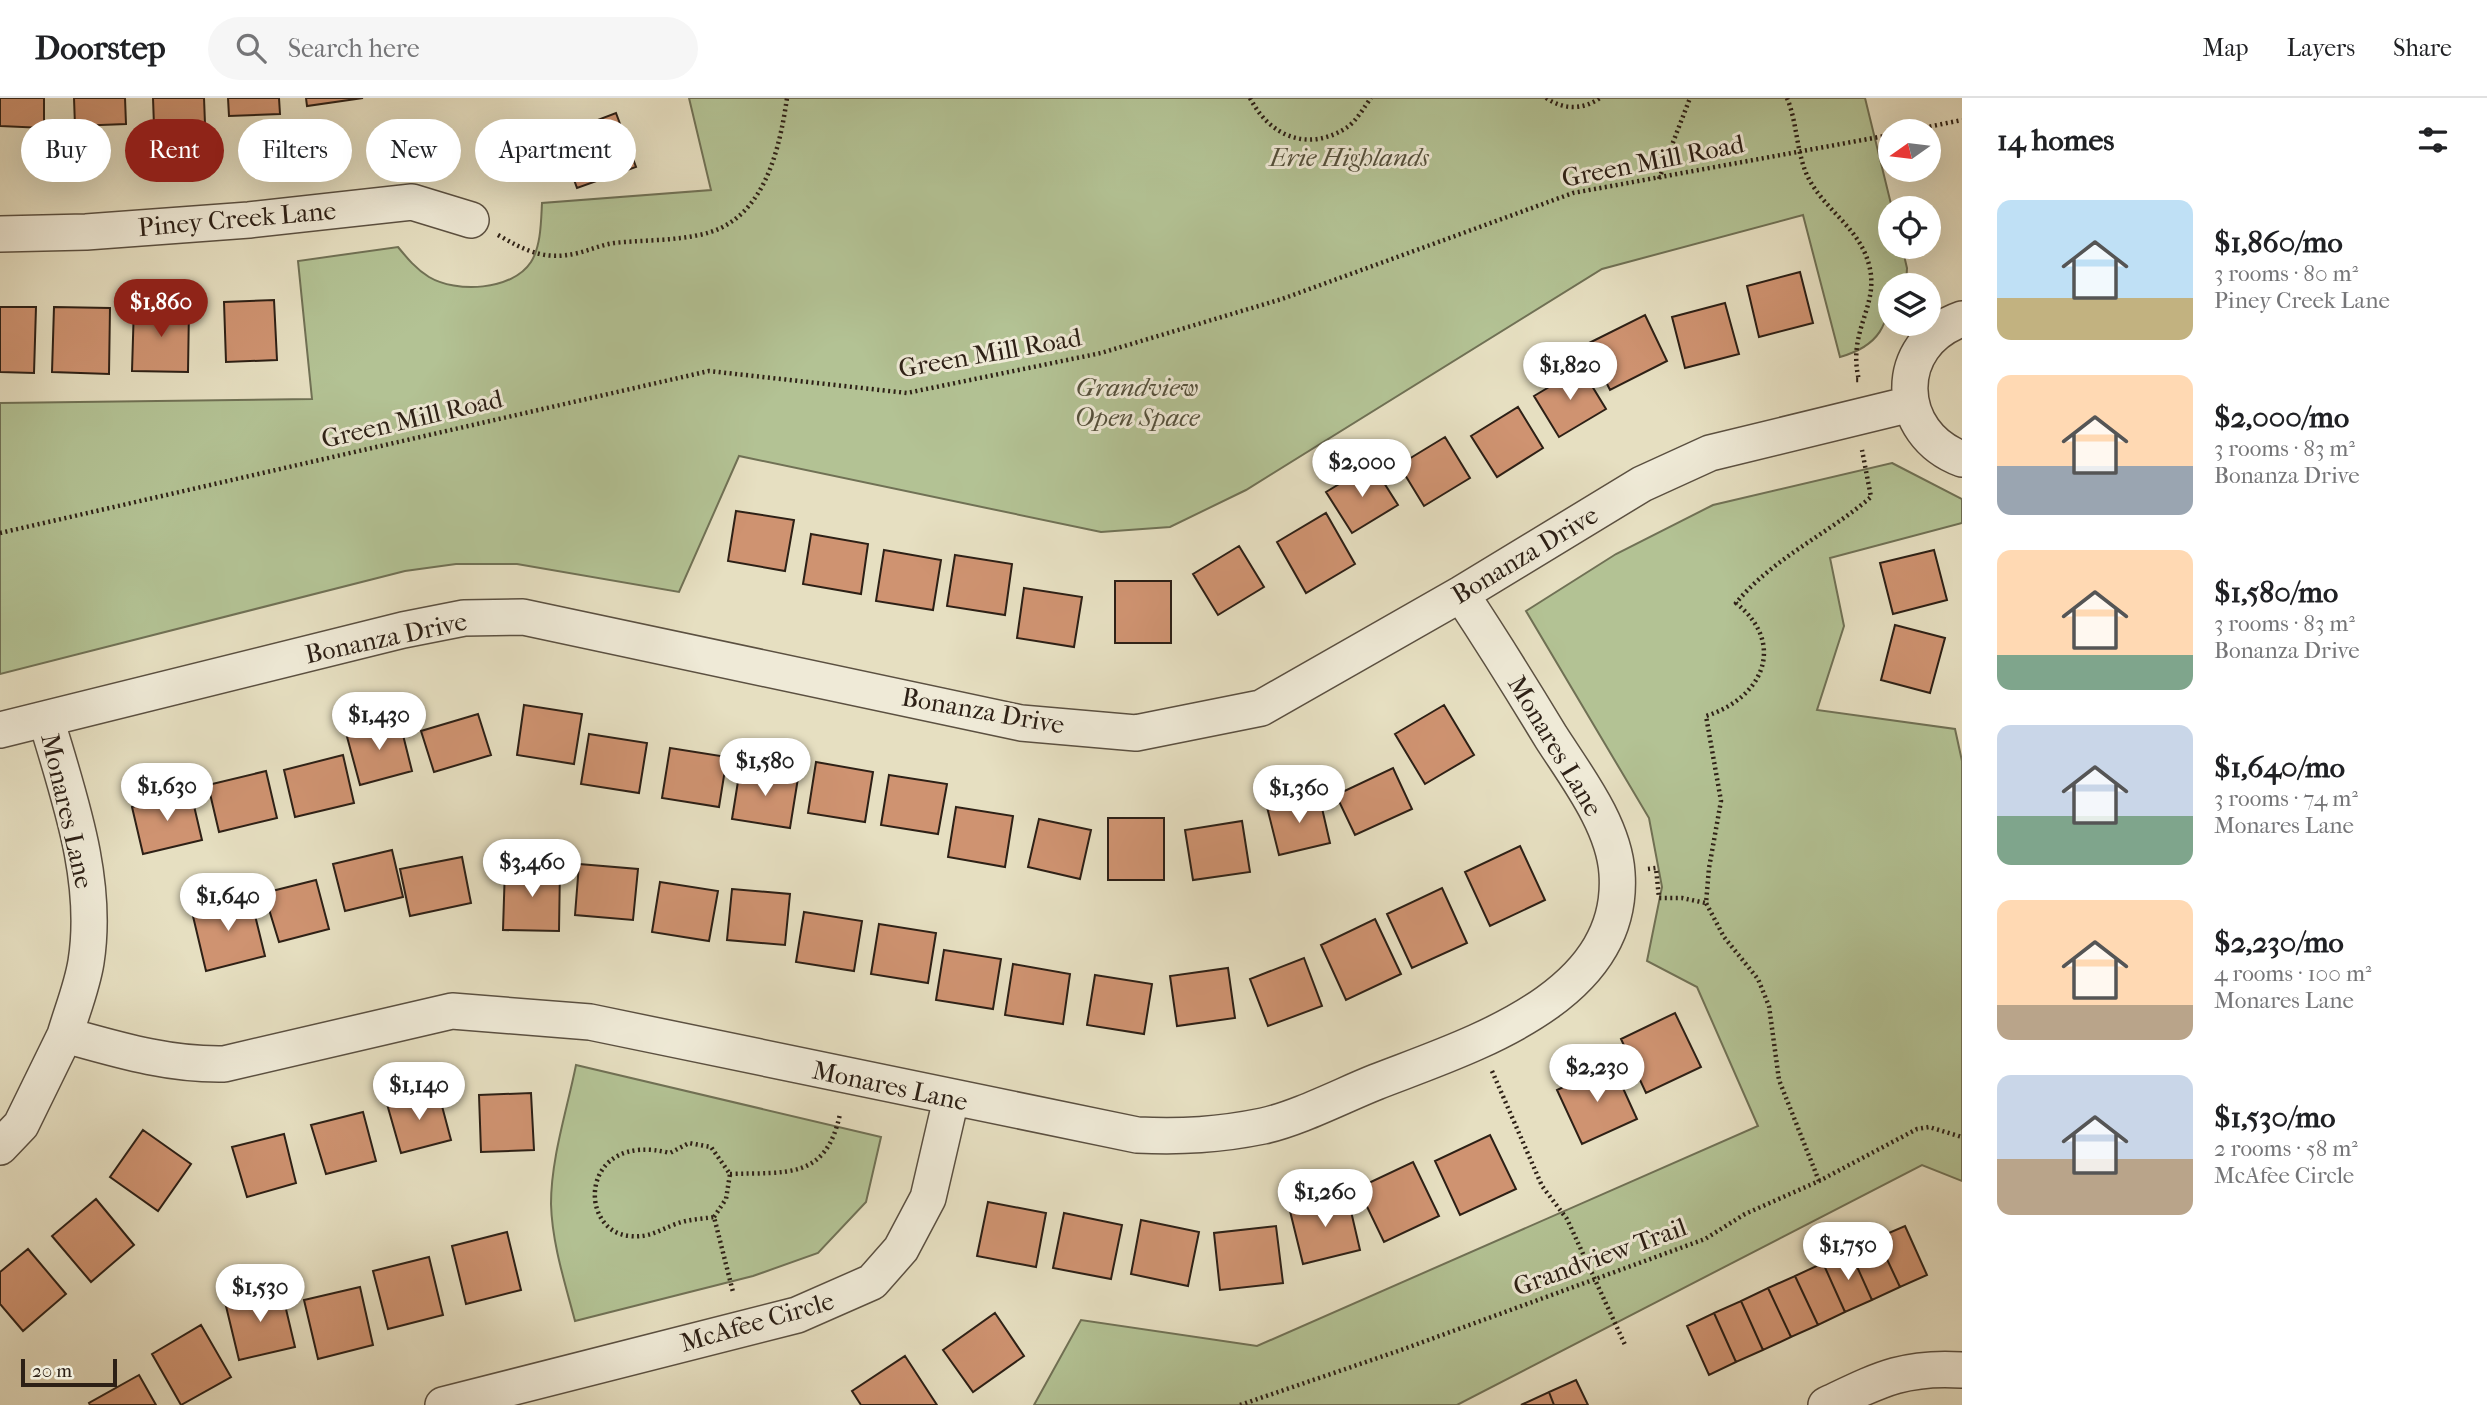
<!DOCTYPE html>
<meta charset="utf-8">
<style>
:root{--surface:#fff;--page:#f6f6f6;--text:#202124;--muted:#757577;--line:#e0e0e0;--accent:#8f2418}
body{margin:0;font-family:"IM FELL French Canon",serif;background:var(--page);color:var(--text);height:100vh;display:flex;flex-direction:column;font-size:26px;white-space:nowrap}
*{box-sizing:border-box;margin:0}
p{font-size:23px;color:var(--muted)}
.icon{flex:none;width:38px;height:38px;fill:none;stroke:currentColor;stroke-width:2;stroke-linecap:round;stroke-linejoin:round}
.map{position:relative;flex:1;overflow:hidden}
.side{display:flex;flex-direction:column;background:var(--surface);width:525px}
.side>*{flex:none}
.top-card{position:absolute;left:21px;top:21px;width:665px;height:63px;display:flex;gap:14px}
.needle{width:46px;rotate:256deg}
.controls{position:absolute;left:1878px;top:21px;display:grid;gap:14px}
.controls a{display:grid;place-items:center;width:63px;height:63px;border-radius:50%;background:var(--surface);box-shadow:0 7px 28px #0002;font-size:35px}
.scale{position:absolute;left:21px;bottom:18px;width:96px;box-sizing:border-box;padding-left:7px;border:4px solid #2d2016;border-top:0;font-size:19px;line-height:24px;white-space:nowrap;color:#2d2016;-webkit-text-stroke:5px #efead7;paint-order:stroke}
.price{position:absolute;translate:-50% -60px;padding:0 16px;border-radius:24px;background:#fff;color:#222;font-size:23px;line-height:46px;filter:drop-shadow(0 2px 4px #0008)}
.price::after{content:'';position:absolute;left:50%;top:42px;width:21px;height:16px;margin-left:-10px;background:inherit;clip-path:polygon(0 0,100% 0,50% 100%)}
.price.selected{background:var(--accent);color:#fff}
ul{padding:0;list-style:none}
li{display:flex;align-items:center;gap:21px;height:175px;padding:0 35px}
li span{display:grid;place-items:center;flex:none;width:196px;height:140px;border-radius:14px;color:#555}
li>.icon{margin-inline-start:auto}
span .icon{width:84px;height:84px;fill:#fffc;stroke-width:1}
li b{font-size:30px}
h2{display:flex;justify-content:space-between;align-items:center;height:84px;padding:0 35px;font-size:30px}
.chip{padding:0 24px;border-radius:32px;background:var(--surface);box-shadow:0 7px 28px #0002;font-size:24px;line-height:63px}
.chip.selected{background:var(--accent);color:#fff}
header{display:flex;align-items:center;gap:42px;box-sizing:border-box;height:98px;padding:0 35px;background:var(--surface);border-bottom:2px solid var(--line)}
header strong{font-size:33px}
nav{display:flex;gap:38px;margin-inline-start:auto;font-size:24px}
.search{width:490px;height:63px;background:var(--page);display:flex;align-items:center;gap:18px;box-sizing:border-box;padding:0 24px;border-radius:38px;color:var(--muted);font-size:26px}
main{display:flex;flex:1;min-height:0}
.map>svg:first-child{display:block}
</style>
<header>
<strong>Doorstep</strong>
<div class="search"><svg class="icon" aria-label="search" viewBox="0 0 24 24"><circle cx="10" cy="10" r="6"/><path d="M15 15l6 6"/></svg>Search here</div>
<nav><a>Map</a><a>Layers</a><a>Share</a></nav>
</header>
<main>
<div class="map">
<svg width="1962" height="1307" viewBox="0 0 1962 1307">
<rect width="100%" height="100%" fill="#e6dfc1"/>
<filter id="stains"><feTurbulence type="fractalNoise" baseFrequency=".00286" numOctaves="4"/><feColorMatrix values="0 0 0 0 .2 0 0 0 0 .09 0 0 0 0 .02 0 0 0 .5 -.17"/></filter>
<radialGradient id="worn" r=".72"><stop offset=".6" stop-color="#630" stop-opacity="0"/><stop offset="1" stop-color="#630" stop-opacity=".3"/></radialGradient>
<path fill="#b3c294" stroke="#707155" stroke-width="2" d="M689,0H1865L1892,110L1890,149H1902L1907,170L1906,187H1890C1890,227 1879,248 1840,259L1803,117L1602,171L1246,392L1170,429L1101,434L739,358L679,494L517,466H456L405,473L0,576V305L312,301L298,163L398,149C407,160 416,171 429,179C456,195 512,193 531,164C541,148 541,124 542,105L711,92Z
M1892,365L1962,401V425L1830,460L1844,528L1817,612L1955,631L1962,663V1083L1922,1067L1457,1307H1034L1081,1222L1257,1248L1758,1028L1697,889L1647,863L1662,789L1649,720L1526,513L1616,456L1713,407Z
M576,967L881,1039L866,1104L818,1155L753,1178L575,1223C565,1185 552,1145 551,1106C551,1060 567,1012 576,967Z"/>
<path fill="#cf9371" stroke="#2d2016" stroke-width="2" d="M0,0H44V30L0,28Z
M74,0H125L126,26L75,28Z
M153,0H204L205,26L154,28Z
M228,0H279L280,16L229,18Z
M306,0H363L307,8Z
M616,15L636,69L577,90L558,37Z
M1800,174L1813,225L1759,239L1747,188Z
M274,202L277,262L226,264L224,204Z
M1725,205L1739,256L1685,270L1672,219Z
M134,207L189,209L188,274L132,273Z
M0,209H36L34,275L0,274Z
M54,209L110,210L109,276L52,274Z
M1645,217L1667,263L1610,292L1587,246Z
M1581,270L1606,311L1559,339L1534,298Z
M1518,309L1543,350L1497,379L1471,338Z
M1445,339L1470,380L1424,408L1399,367Z
M1372,366L1398,407L1352,435L1326,394Z
M736,413L794,422L785,473L728,463Z
M1326,415L1355,466L1306,495L1277,444Z
M811,436L868,446L861,496L803,486Z
M1239,448L1264,489L1218,517L1193,476Z
M884,452L941,462L933,512L876,503Z
M1934,452L1947,502L1893,516L1880,465Z
M955,457L1012,466L1005,517L947,508Z
M1115,483H1171V545H1115Z
M1024,490L1082,499L1074,549L1017,540Z
M1895,527L1945,540L1930,595L1881,582Z
M524,607L582,616L574,666L517,657Z
M1444,607L1474,657L1425,686L1395,636Z
M478,616L491,657L434,674L421,633Z
M399,621L412,673L360,687L346,635Z
M589,636L647,645L639,695L581,686Z
M670,650L727,659L719,709L662,700Z
M343,657L354,705L295,719L284,672Z
M816,664L873,674L865,724L808,715Z
M1393,670L1412,711L1355,737L1336,697Z
M740,671L798,680L790,730L732,721Z
M266,673L277,720L219,734L208,687Z
M889,677L947,686L938,736L881,727Z
M191,695L202,742L143,756L132,709Z
M1319,697L1330,745L1279,757L1267,709Z
M956,709L1013,718L1005,769L948,759Z
M1108,720H1164V782H1108Z
M1039,721L1091,732L1080,781L1028,769Z
M1242,723L1250,774L1193,782L1185,732Z
M1520,748L1545,802L1490,828L1465,774Z
M392,752L403,799L345,813L333,766Z
M462,759L471,805L410,818L400,771Z
M579,766L638,771L633,822L575,817Z
M505,769L560,770L559,833L503,832Z
M316,782L329,831L279,844L264,795Z
M660,784L718,793L709,843L652,834Z
M1442,790L1467,845L1412,870L1387,816Z
M732,791L790,796L785,847L727,842Z
M250,797L265,858L206,873L192,814Z
M804,814L862,823L854,873L796,864Z
M1375,821L1401,876L1346,902L1321,847Z
M879,826L936,835L928,885L871,876Z
M944,852L1001,861L993,911L936,902Z
M1304,860L1322,908L1268,928L1250,881Z
M1013,866L1070,876L1063,926L1005,917Z
M1228,870L1235,920L1177,928L1170,878Z
M1095,877L1152,886L1144,936L1087,927Z
M1675,915L1701,969L1646,995L1621,941Z
M1612,966L1637,1021L1582,1046L1557,992Z
M438,993L451,1042L401,1055L387,1006Z
M531,995L534,1052L481,1054L479,997Z
M363,1014L376,1063L326,1076L311,1027Z
M143,1032L191,1066L158,1113L110,1079Z
M284,1036L296,1085L247,1099L232,1049Z
M1490,1037L1516,1091L1460,1117L1435,1063Z
M1413,1064L1439,1118L1384,1144L1358,1090Z
M1347,1096L1360,1152L1303,1166L1289,1109Z
M96,1101L134,1147L91,1184L52,1138Z
M988,1104L1046,1115L1036,1169L977,1158Z
M1064,1115L1122,1127L1111,1181L1053,1170Z
M1141,1122L1199,1134L1188,1188L1131,1176Z
M1276,1128L1283,1185L1220,1192L1214,1135Z
M1905,1128L1927,1177L1900,1189L1877,1140Z
M507,1134L521,1192L466,1206L452,1148Z
M1877,1140L1900,1189L1872,1202L1850,1153Z
M28,1151L66,1196L23,1233L0,1206V1174Z
M1850,1153L1872,1202L1845,1214L1823,1165Z
M429,1159L443,1217L388,1231L373,1173Z
M1823,1165L1845,1214L1818,1227L1795,1178Z
M1795,1178L1818,1227L1791,1239L1768,1190Z
M360,1189L373,1247L318,1261L304,1202Z
M281,1190L295,1249L239,1262L225,1204Z
M1768,1190L1791,1239L1763,1252L1741,1203Z
M1741,1203L1763,1252L1736,1264L1714,1215Z
M995,1215L1024,1258L973,1294L943,1252Z
M1714,1215L1736,1264L1709,1277L1687,1228Z
M201,1227L231,1279L181,1307L152,1256Z
M905,1258L937,1307H861L852,1293Z
M139,1277L156,1307H90L89,1305Z
M1576,1282L1588,1307H1554L1549,1294Z
M1549,1294L1554,1307H1521Z"/>
<g fill="none" stroke-linecap="round" stroke-linejoin="round">
<g stroke="#5b5041" stroke-width="38">
<path id="street" d="M0,136L86,134L249,122L412,104L471,122
M1962,221C1891,246 1894,336 1962,361
M46,621C69,699 99,782 86,864C82,889 72,913 65,937C119,952 168,967 224,966L452,913L590,924L1137,1037C1182,1039 1219,1037 1263,1028C1299,1020 1341,998 1376,984C1468,948 1626,901 1617,775C1614,727 1576,678 1551,639C1522,591 1492,543 1461,496
M0,632L403,532L464,520L523,519L1021,625L1136,635L1261,610L1461,496L1642,386L1710,355L1911,306
M0,1049L21,1027L65,937
M443,1307L797,1217L872,1184L901,1151L928,1100L951,1001
M1826,1307C1877,1283 1903,1268 1962,1272"/>
</g>
<path stroke="#2d2016" stroke-width="4.5" stroke-dasharray="2 3.5" stroke-linecap="butt" d="M1250,0C1270,39 1308,54 1346,30C1356,24 1364,9 1371,0
M1546,0C1564,12 1583,12 1600,0
M1787,0C1798,26 1796,58 1810,83C1828,115 1862,132 1870,171C1878,210 1847,234 1859,282H1855
M1908,33L1962,22
M1659,81L1690,0
M498,137C526,153 545,163 578,155C590,152 601,147 614,145C642,142 671,143 699,137C763,125 779,55 787,0
M0,435L709,273L907,295L1101,255L1282,201L1573,95L1890,37
M1648,771L1656,770L1659,800H1682L1706,805
M1492,973L1542,1088L1567,1121L1626,1249
M730,1076C787,1074 826,1082 840,1016
M1819,1083L1779,982L1769,908L1758,881L1724,839L1706,805L1709,770L1721,703L1706,618C1763,600 1787,546 1736,505C1773,460 1828,436 1871,399L1862,352
M714,1119L726,1101L730,1076L711,1049L689,1045L670,1055C579,1032 577,1134 630,1138C650,1140 659,1132 676,1126C688,1121 702,1121 714,1119L733,1194
M1240,1307L1401,1252L1705,1141L1745,1116L1819,1083L1917,1031L1929,1029L1962,1039"/>
<use href="#street" stroke="#efead7" stroke-width="35"/>
</g>
<g text-anchor="middle" dominant-baseline="central" stroke-width="6" stroke-linejoin="round" paint-order="stroke">
<g font-size="26" font-style="italic" fill="#55513c" stroke="#efead7">
<text x="1349" y="59">Erie Highlands</text>
<text x="1137" y="289">Grandview<tspan x="1137" dy="30">Open Space</tspan></text>
</g>
<g font-size="26" fill="#2d2016" stroke="#efead7">
<text transform="translate(1653 63) rotate(-11)">Green Mill Road</text>
<text transform="translate(237 121) rotate(-5)">Piney Creek Lane</text>
<text transform="translate(990 255) rotate(-10)">Green Mill Road</text>
<text transform="translate(412 321) rotate(-13)">Green Mill Road</text>
<text transform="translate(1525 457) rotate(-31)">Bonanza Drive</text>
<text transform="translate(386 540) rotate(-12)">Bonanza Drive</text>
<text transform="translate(983 613) rotate(10)">Bonanza Drive</text>
<text transform="translate(1555 648) rotate(59)">Monares Lane</text>
<text transform="translate(67 713) rotate(77)">Monares Lane</text>
<text transform="translate(890 988) rotate(12)">Monares Lane</text>
<text transform="translate(1600 1159) rotate(-20)">Grandview Trail</text>
<text transform="translate(757 1224) rotate(-16)">McAfee Circle</text>
</g>
</g>
<rect width="100%" height="100%" filter="url(#stains)"/>
<rect width="100%" height="100%" fill="url(#worn)"/>
</svg>
<div class="controls">
<a><svg class="needle" viewBox="-14 -14 28 28"><path d="M0-13l5 13h-10z" fill="#e53935"/><path d="M0 13l5-13h-10z" fill="#757577"/></svg></a>
<a><svg class="icon" aria-label="locate" viewBox="0 0 24 24"><circle cx="12" cy="12" r="6"/><path d="M12 2v4M12 18v4M2 12h4M18 12h4"/></svg></a>
<a><svg class="icon" aria-label="layers" viewBox="0 0 24 24"><path d="M12 4l9 5-9 5-9-5zM3 14l9 5 9-5"/></svg></a>
</div>
<div class="scale">20 m</div>
<b class="price selected" style="left:161px;top:241px">$1,860</b>
<b class="price" style="left:1570px;top:304px">$1,820</b>
<b class="price" style="left:1362px;top:401px">$2,000</b>
<b class="price" style="left:379px;top:654px">$1,430</b>
<b class="price" style="left:765px;top:700px">$1,580</b>
<b class="price" style="left:167px;top:725px">$1,630</b>
<b class="price" style="left:1299px;top:727px">$1,360</b>
<b class="price" style="left:532px;top:801px">$3,460</b>
<b class="price" style="left:228px;top:835px">$1,640</b>
<b class="price" style="left:1597px;top:1006px">$2,230</b>
<b class="price" style="left:419px;top:1024px">$1,140</b>
<b class="price" style="left:1325px;top:1131px">$1,260</b>
<b class="price" style="left:1848px;top:1184px">$1,750</b>
<b class="price" style="left:260px;top:1226px">$1,530</b>
<div class="top-card">
<a class="chip">Buy</a>
<a class="chip selected">Rent</a>
<a class="chip">Filters</a>
<a class="chip">New</a>
<a class="chip">Apartment</a>
</div>
</div>
<section class="side">
<h2>14 homes<svg class="icon" aria-label="filters" viewBox="0 0 24 24"><path d="M4 7h16M4 17h16"/><circle cx="9" cy="7" r="2"/><circle cx="15" cy="17" r="2"/></svg></h2>
<ul>
<li><span style="background:linear-gradient(#bfe0f5 70%,#c2b280 0)"><svg class="icon" aria-label="home" viewBox="0 0 24 24"><path d="M3 11l9-7 9 7M6 9v11h12V9"/></svg></span><div><b>$1,860/mo</b><p>3 rooms · 80 m²</p><p>Piney Creek Lane</p></div></li>
<li><span style="background:linear-gradient(#ffd9b3 65%,#9aa5b1 0)"><svg class="icon" aria-label="home" viewBox="0 0 24 24"><path d="M3 11l9-7 9 7M6 9v11h12V9"/></svg></span><div><b>$2,000/mo</b><p>3 rooms · 83 m²</p><p>Bonanza Drive</p></div></li>
<li><span style="background:linear-gradient(#ffd9b3 75%,#7fa58c 0)"><svg class="icon" aria-label="home" viewBox="0 0 24 24"><path d="M3 11l9-7 9 7M6 9v11h12V9"/></svg></span><div><b>$1,580/mo</b><p>3 rooms · 83 m²</p><p>Bonanza Drive</p></div></li>
<li><span style="background:linear-gradient(#c9d6e8 65%,#7fa58c 0)"><svg class="icon" aria-label="home" viewBox="0 0 24 24"><path d="M3 11l9-7 9 7M6 9v11h12V9"/></svg></span><div><b>$1,640/mo</b><p>3 rooms · 74 m²</p><p>Monares Lane</p></div></li>
<li><span style="background:linear-gradient(#ffd9b3 75%,#b9a48a 0)"><svg class="icon" aria-label="home" viewBox="0 0 24 24"><path d="M3 11l9-7 9 7M6 9v11h12V9"/></svg></span><div><b>$2,230/mo</b><p>4 rooms · 100 m²</p><p>Monares Lane</p></div></li>
<li><span style="background:linear-gradient(#c9d6e8 60%,#b9a48a 0)"><svg class="icon" aria-label="home" viewBox="0 0 24 24"><path d="M3 11l9-7 9 7M6 9v11h12V9"/></svg></span><div><b>$1,530/mo</b><p>2 rooms · 58 m²</p><p>McAfee Circle</p></div></li>
</ul>
</section>
</main>
